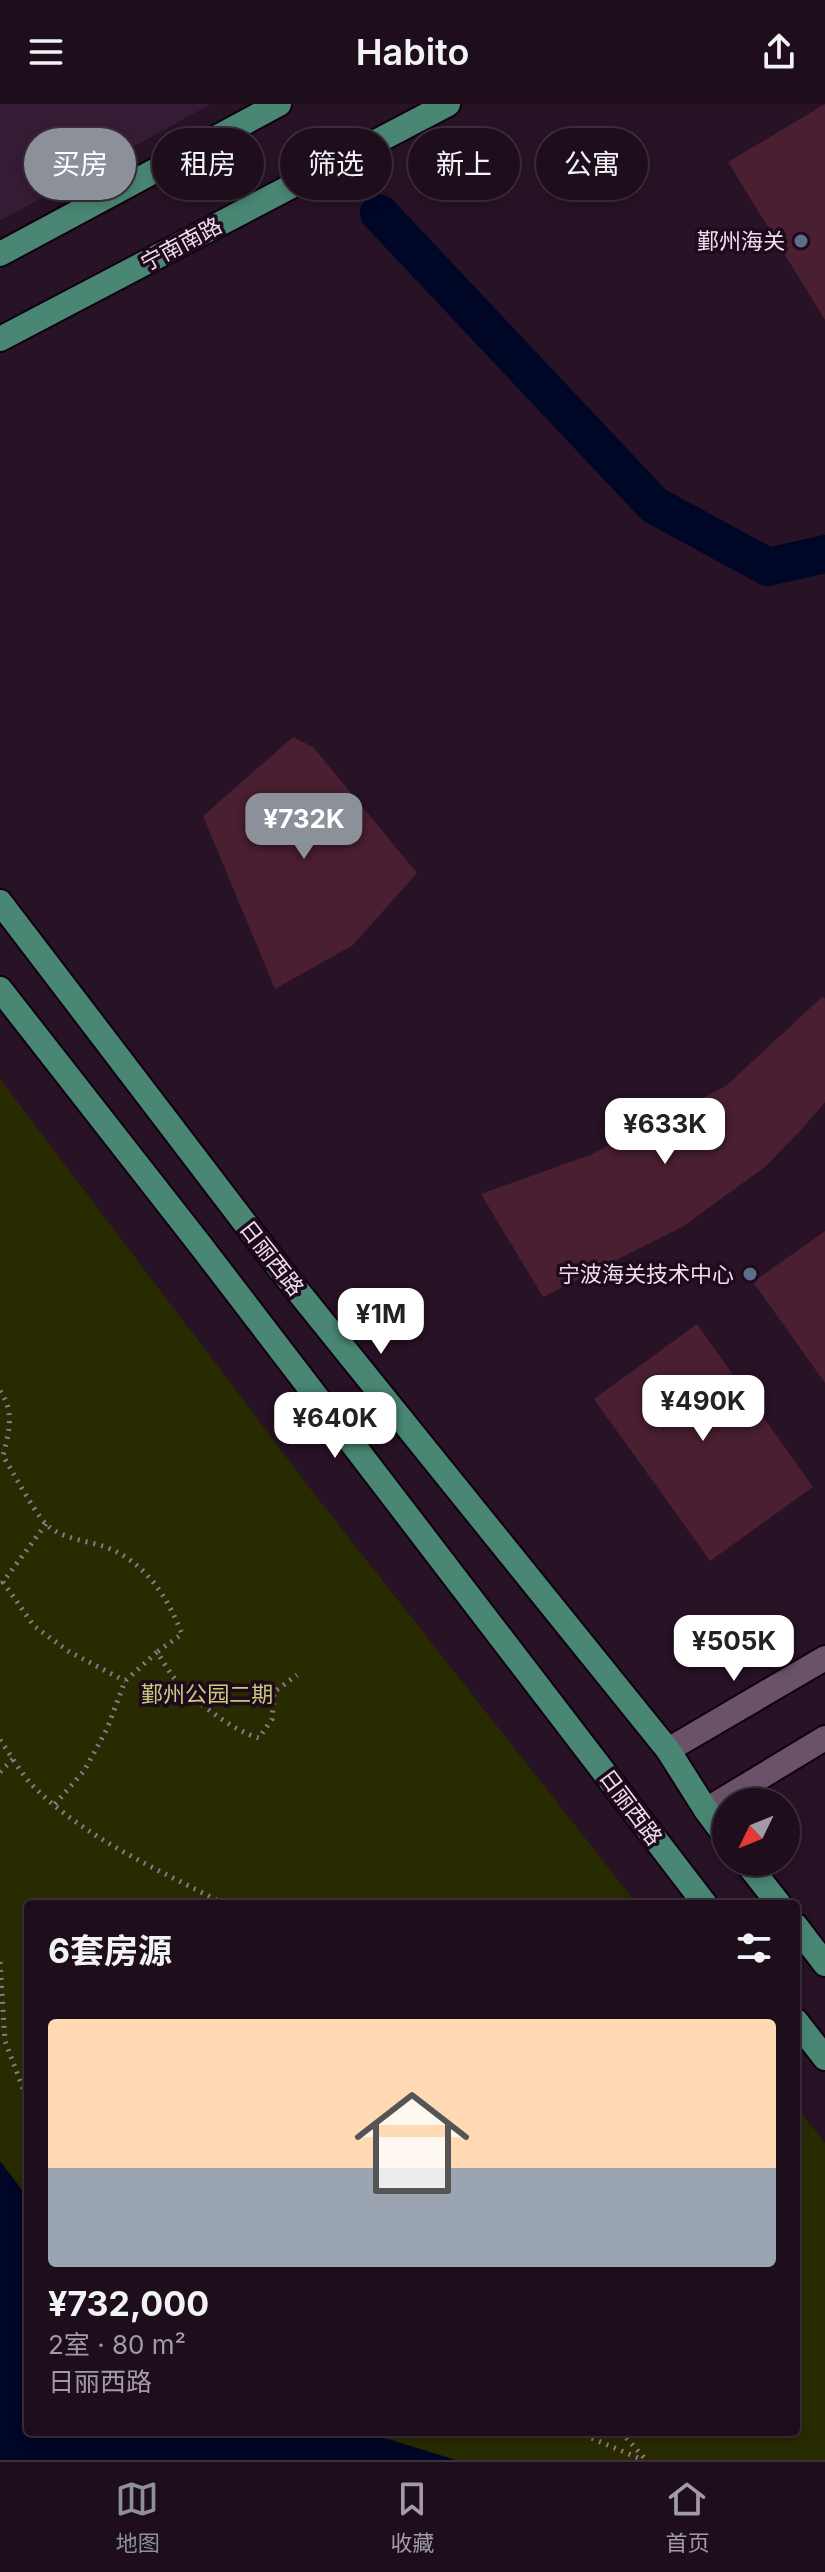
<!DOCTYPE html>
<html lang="zh">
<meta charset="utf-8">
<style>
:root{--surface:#1e0e1c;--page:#261725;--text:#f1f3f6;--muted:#a19ca3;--line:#3c2e3b;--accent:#8c9099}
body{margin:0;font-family:Inter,"Noto Sans SC",sans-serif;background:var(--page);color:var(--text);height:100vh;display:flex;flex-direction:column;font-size:30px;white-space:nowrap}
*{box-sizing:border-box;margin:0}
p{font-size:26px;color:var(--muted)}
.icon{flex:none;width:44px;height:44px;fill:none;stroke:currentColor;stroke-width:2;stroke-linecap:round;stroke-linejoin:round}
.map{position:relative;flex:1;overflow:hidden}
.panel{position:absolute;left:24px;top:1796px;width:776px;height:536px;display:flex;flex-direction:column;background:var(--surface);border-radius:8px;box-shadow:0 4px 12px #0003,0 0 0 2px var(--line)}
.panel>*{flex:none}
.top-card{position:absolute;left:24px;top:24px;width:778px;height:72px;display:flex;gap:16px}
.needle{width:52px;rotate:227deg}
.tools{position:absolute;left:712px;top:1684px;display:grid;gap:16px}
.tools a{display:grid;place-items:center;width:88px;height:88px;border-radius:50%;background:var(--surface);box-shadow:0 4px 12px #0003,0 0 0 2px var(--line);font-size:40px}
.price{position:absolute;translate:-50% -68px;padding:0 18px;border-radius:16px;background:#fff;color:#222;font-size:26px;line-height:52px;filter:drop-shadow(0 2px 4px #0008)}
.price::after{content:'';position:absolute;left:50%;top:48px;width:24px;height:18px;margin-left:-12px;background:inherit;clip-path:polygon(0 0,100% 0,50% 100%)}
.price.on{background:var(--accent);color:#fff}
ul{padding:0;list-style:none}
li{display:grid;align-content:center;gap:16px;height:424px;padding:0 24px}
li+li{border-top:2px solid var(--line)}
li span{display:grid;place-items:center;height:248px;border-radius:8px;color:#555}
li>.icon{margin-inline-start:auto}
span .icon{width:144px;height:144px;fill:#fffc;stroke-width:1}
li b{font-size:34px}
h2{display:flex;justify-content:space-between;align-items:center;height:96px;padding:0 24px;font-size:34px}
.chip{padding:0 28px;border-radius:36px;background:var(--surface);box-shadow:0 4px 12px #0003,0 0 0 2px var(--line);font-size:28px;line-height:72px}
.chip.on{background:var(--accent);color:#fff}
header{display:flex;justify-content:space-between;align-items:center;height:104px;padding:0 24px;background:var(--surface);font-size:36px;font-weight:600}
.menu{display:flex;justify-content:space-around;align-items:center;height:112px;border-top:2px solid var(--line);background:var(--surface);font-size:22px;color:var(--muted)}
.menu a{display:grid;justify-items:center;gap:4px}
.menu .on{color:var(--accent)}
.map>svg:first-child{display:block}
</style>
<header><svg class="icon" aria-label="menu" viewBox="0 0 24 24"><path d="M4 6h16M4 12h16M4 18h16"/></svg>Habito<svg class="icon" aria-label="share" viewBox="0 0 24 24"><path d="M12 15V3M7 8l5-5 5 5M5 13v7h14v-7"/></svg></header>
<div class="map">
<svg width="825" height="2356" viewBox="0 0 825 2356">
<rect width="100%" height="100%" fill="#281226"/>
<path fill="#351b34" d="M0,0H211L0,117Z"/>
<path fill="#282a00" d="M0,975L316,1392L637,1800H28V2328H796V2002L825,2039V2356H0Z"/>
<path fill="#000626" d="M0,2057L28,2094V2328H354L388,2335L456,2356H0Z"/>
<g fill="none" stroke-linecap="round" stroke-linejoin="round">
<path stroke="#000626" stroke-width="38" d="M379,109L654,401L768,463L825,450"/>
</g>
<path fill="#4a1f31" d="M825,0V216L728,58Z
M293,633L313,643L417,769L353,841L275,885L203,712Z
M823,892L825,895V998L801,1026L765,1063L682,1123L543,1193L481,1090L590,1051L726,982Z
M825,1127V1279L753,1178Z
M697,1220L813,1383L710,1457L594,1295Z"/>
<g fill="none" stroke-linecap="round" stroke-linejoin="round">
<g stroke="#10010f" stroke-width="28">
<path id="minor" d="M668,1646L825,1554
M706,1706L825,1634"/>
</g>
<g stroke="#10010f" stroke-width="28">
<path id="major" d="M0,150L279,0
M0,235L448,0
M0,798L280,1165L668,1646L706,1706L726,1733
M0,885L201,1142L705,1800
M746,1758L779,1800
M796,1822L825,1860
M796,1917L825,1954"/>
</g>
<path stroke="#8a7788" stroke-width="5" stroke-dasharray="2 6" stroke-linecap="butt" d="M0,1287C15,1308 9,1328 3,1352C13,1368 34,1408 46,1420C62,1436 88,1436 108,1444C146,1459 168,1494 182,1530L157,1548
M46,1420L3,1478L34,1522L68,1547L125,1577
M0,1636C10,1650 20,1668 32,1681C85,1735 158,1765 224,1800
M0,1668L13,1655
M55,1700L84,1667L107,1625L125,1577L157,1548C163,1557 168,1567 175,1575C193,1596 233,1627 259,1634L272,1615L274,1588L297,1571
M0,1858L5,1937L28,1998
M577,2328L643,2356
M621,2328L646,2356"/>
<use href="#minor" stroke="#6b5269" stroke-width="24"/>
<use href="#major" stroke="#498774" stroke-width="24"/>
</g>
<g fill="#5c6f8a" stroke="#1e091d" stroke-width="3">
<circle cx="801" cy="137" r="8"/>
<circle cx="750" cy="1170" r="8"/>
</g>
<g text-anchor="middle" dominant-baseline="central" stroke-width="7" stroke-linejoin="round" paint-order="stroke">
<g font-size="22" fill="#eddeeb" stroke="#1e091d" text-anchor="end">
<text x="785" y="137">鄞州海关</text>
<text x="734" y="1170">宁波海关技术中心</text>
</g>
<g font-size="22" fill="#eddeeb" stroke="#1e091d">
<text transform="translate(181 140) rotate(-28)">宁南南路</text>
<text transform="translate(272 1154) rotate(52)">日丽西路</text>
<text transform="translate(631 1703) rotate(53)">日丽西路</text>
</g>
<g font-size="22" fill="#c6cb7e" stroke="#1e091d">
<text x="207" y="1590">鄞州公园二期</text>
</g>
</g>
</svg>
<div class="tools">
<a><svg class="needle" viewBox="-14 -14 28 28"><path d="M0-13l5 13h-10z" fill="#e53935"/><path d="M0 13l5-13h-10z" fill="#a19ca3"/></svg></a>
</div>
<b class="price on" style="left:304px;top:757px">¥732K</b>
<b class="price" style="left:665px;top:1062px">¥633K</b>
<b class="price" style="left:381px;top:1252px">¥1M</b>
<b class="price" style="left:703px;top:1339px">¥490K</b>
<b class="price" style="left:335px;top:1356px">¥640K</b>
<b class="price" style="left:734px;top:1579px">¥505K</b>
<div class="top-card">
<a class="chip on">买房</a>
<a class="chip">租房</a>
<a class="chip">筛选</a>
<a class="chip">新上</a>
<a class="chip">公寓</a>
</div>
<section class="panel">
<h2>6套房源<svg class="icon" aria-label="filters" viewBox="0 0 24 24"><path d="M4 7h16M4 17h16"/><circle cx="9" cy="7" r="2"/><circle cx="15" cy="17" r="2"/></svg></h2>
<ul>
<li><span style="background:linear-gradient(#ffd9b3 60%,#9aa5b1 0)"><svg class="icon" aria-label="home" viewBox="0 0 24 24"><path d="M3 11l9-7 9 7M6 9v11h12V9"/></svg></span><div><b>¥732,000</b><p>2室 · 80 m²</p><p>日丽西路</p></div></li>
</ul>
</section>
</div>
<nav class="menu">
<a class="on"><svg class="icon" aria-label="map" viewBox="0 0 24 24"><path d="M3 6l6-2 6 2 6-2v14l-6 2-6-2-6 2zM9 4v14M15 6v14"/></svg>地图</a>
<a><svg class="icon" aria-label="saved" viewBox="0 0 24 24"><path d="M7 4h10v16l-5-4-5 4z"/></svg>收藏</a>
<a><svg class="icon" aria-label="home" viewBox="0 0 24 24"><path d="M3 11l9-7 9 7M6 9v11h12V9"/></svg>首页</a>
</nav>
